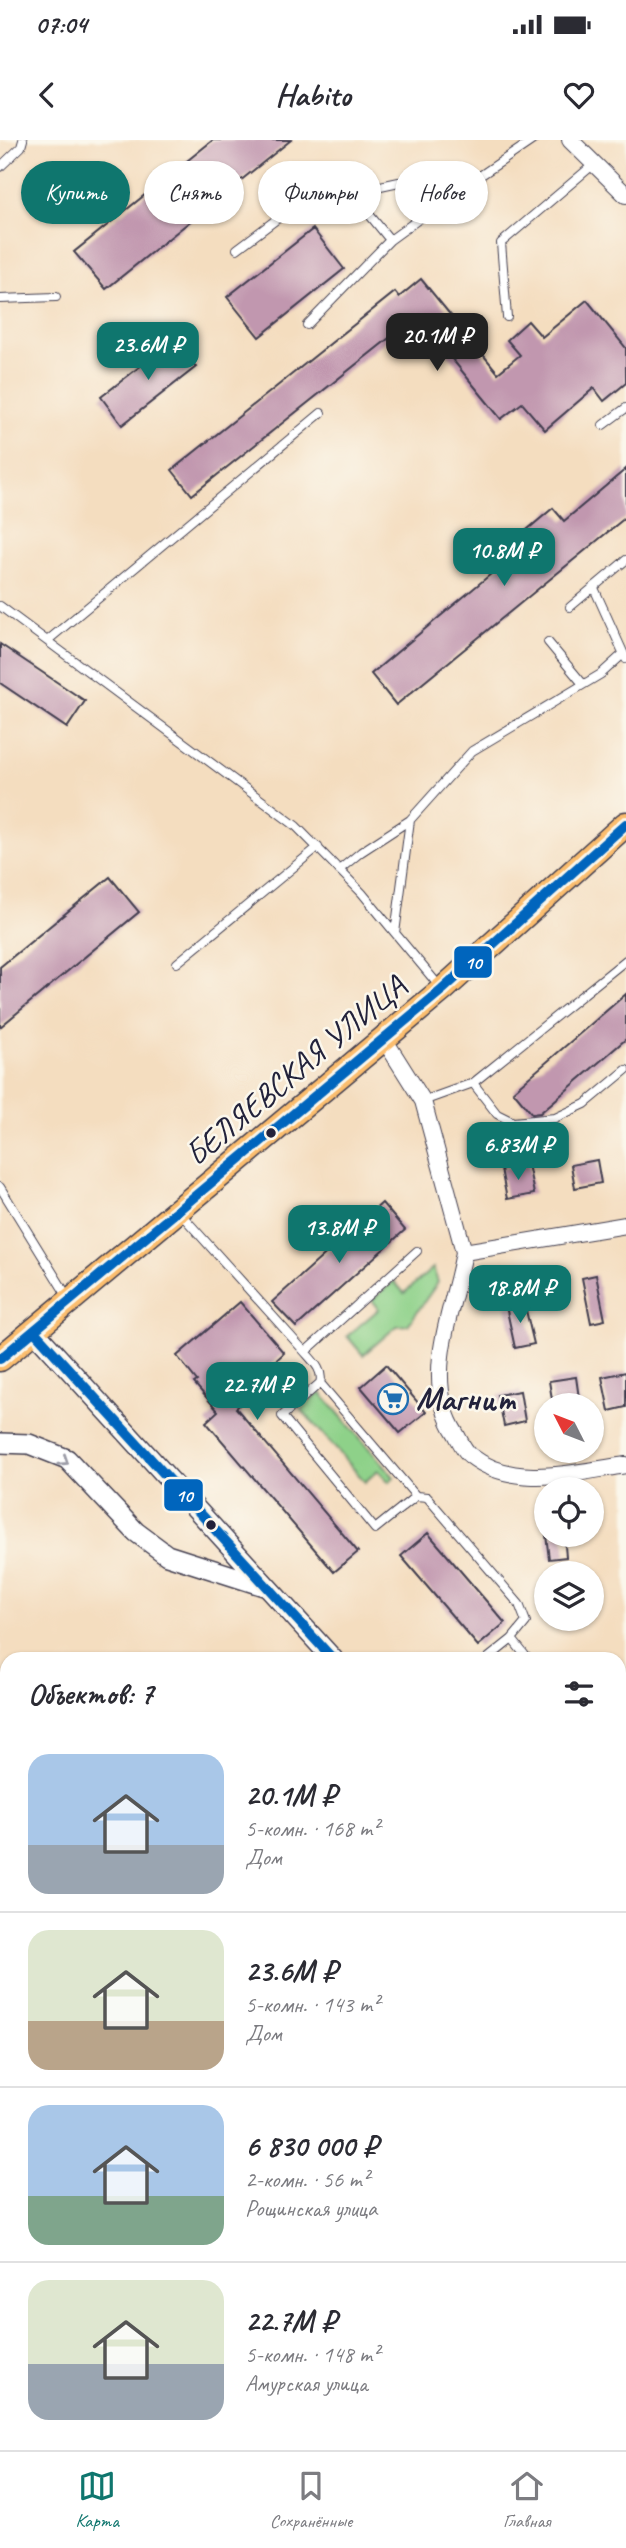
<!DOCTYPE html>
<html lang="ru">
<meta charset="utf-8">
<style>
:root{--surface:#fff;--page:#f7f7f7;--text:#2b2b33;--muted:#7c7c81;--line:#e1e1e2;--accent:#0f766e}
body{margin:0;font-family:Caveat,sans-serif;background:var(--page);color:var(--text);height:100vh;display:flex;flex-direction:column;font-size:26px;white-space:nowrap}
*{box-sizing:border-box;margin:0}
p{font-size:23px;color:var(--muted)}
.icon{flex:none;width:38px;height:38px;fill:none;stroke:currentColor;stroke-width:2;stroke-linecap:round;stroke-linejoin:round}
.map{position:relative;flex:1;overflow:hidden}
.drawer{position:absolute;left:0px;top:1512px;width:626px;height:798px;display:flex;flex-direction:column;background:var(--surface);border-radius:21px 21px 0 0;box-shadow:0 2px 5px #0004}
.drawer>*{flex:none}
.top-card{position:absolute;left:21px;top:21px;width:584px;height:63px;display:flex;gap:14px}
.needle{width:46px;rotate:312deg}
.buttons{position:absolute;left:534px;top:1253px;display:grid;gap:14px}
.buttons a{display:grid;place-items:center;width:70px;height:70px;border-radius:50%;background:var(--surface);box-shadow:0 2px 5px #0004;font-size:35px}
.price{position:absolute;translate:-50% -60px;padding:0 16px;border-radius:14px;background:var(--accent);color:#fff;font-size:23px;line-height:46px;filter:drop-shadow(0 2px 4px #0008)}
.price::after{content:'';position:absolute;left:50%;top:42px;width:21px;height:16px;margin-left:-10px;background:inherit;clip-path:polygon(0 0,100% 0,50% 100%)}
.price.current{background:#222;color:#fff}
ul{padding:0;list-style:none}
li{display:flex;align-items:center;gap:21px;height:175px;padding:0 28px}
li+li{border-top:2px solid var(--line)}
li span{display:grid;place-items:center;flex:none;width:196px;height:140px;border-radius:21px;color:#555}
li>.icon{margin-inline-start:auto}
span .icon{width:84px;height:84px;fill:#fffc;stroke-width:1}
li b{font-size:30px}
h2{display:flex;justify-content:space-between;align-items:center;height:84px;padding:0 28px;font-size:30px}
.tag{padding:0 24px;border-radius:32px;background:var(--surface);box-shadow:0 2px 5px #0004;font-size:24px;line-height:63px}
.tag.current{background:var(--accent);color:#fff}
.status{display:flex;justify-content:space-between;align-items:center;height:49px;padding:0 35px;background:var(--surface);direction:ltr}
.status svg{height:19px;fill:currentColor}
header{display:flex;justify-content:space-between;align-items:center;height:91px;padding:0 28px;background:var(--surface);font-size:32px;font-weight:700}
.tabs{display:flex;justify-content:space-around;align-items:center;height:98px;border-top:2px solid var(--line);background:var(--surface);font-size:19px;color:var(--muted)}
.tabs a{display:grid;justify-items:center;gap:4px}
.tabs .current{color:var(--accent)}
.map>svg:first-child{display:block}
</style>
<div class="status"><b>07:04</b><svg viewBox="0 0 49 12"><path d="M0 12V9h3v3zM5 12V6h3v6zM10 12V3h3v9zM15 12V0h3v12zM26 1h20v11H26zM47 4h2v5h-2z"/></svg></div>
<header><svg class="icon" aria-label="back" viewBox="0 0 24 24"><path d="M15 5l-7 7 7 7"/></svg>Habito<svg class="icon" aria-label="heart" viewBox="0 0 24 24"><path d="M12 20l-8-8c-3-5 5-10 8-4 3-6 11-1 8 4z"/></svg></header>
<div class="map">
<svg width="626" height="2310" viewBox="0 0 626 2310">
<rect width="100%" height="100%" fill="#fbf7ec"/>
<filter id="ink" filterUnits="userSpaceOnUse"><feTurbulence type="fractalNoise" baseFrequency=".0143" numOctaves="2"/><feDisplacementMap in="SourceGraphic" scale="14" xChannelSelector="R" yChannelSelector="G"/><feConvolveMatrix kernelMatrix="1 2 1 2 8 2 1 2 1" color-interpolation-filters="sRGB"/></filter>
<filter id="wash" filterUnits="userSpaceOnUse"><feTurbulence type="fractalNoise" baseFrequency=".00686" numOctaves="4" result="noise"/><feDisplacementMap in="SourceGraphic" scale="28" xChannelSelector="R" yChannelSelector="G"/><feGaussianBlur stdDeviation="1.57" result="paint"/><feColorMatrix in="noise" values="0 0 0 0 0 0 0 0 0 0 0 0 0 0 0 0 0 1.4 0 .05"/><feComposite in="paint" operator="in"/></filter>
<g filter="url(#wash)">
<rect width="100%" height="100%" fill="#f4ddbf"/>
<path fill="#8ed189" stroke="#587a62" stroke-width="2" d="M433,1128L438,1142L408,1185L397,1186L363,1215L347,1196L379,1169L372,1160L394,1141L404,1153Z
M320,1252L394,1337L389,1342L378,1330L365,1342L301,1269Z
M0,1839L7,1843V2303H80L66,2310H0Z
M108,2303H307L310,2310H95Z"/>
<path fill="#72b375" stroke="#4a6a58" stroke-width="2" d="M7,1665V1743L0,1738V1672Z
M7,1755V1843L0,1839V1770Z
M620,1896L626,1903V2017L620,2021Z"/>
<g id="blocks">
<path fill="#c197af" d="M213,0H291L106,149L74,112Z
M313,89L344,129L259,197L227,157Z
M421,139L498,233L520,215L507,200L528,181L542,197L587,160L626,208V243L604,261L594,248L545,290L522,263L501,279L417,176L192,355L172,330L395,152L399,157Z
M175,199L196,227L122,285L101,257Z
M626,329V377L396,565L371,534L503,424L496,416L553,368L564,381Z
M0,504L85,561L67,588L0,543Z
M110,737L139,772L0,887V827Z
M626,854V899L540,973L532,974L513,951Z
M597,1020L601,1043L575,1048L571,1025Z
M528,1024L534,1054L507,1059L501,1029Z
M382,1063L405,1090L296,1187L272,1162Z
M596,1135L605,1180L591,1183L582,1138Z
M240,1162L284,1213L270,1226L276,1234L236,1268L358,1412L334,1432L206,1282L218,1271L194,1243L197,1241L177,1216Z
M524,1162L534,1204L515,1208L506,1166Z
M386,1225L426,1272L400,1293L361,1247Z
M626,1232V1267L609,1271L602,1237Z
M576,1237L580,1265H553L549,1241Z
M520,1251L525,1281L504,1286L498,1255Z
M428,1393L505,1483L478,1506L401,1416Z
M546,1395H564L566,1417L549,1419Z"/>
</g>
</g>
<g filter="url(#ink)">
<use href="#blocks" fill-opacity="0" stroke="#423e4f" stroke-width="2"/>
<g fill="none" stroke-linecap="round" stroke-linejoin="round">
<g stroke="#423e4f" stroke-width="10">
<path id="service" d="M0,27L21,7L23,0
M390,100L467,44
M237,109L297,64L399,42L468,44L533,0
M0,159L56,157
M507,177L501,103L594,24
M307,185L390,100L351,52
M603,285L626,268
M594,448L626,519
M0,466L296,686L362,753L395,793
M570,467L626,420
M47,501L321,273
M548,502L583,544
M339,730L361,712L410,680
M177,823L318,707
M440,847L395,793L410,680L472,611L601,534L622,515
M473,943L497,974L513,982L555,978L585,964L626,930
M423,961L473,943L626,820
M0,1047L69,1159
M180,1073L305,1212L417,1111
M305,1212C313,1221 324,1231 320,1243L282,1276L375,1389L416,1356L427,1357L519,1464L526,1482L512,1499L487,1519
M320,1243L416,1356
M512,1499L528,1519
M620,1631L626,1639
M620,2103L626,2098
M620,2220L626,2213
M581,2303L583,2310
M532,2310L538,2303"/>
</g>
<g stroke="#423e4f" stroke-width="18">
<path id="minor" d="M570,0L626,55
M384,899L423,961L464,1112C458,1147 445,1180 441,1216C438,1243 441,1271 456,1294C460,1301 464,1311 471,1316C515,1350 575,1332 626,1325
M464,1112L626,1085
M620,1669L626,1665"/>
</g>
<g stroke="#423e4f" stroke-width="22">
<path id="tertiary" d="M34,1191L333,1519
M0,1303L29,1304L67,1319L136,1392L167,1415L267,1447
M620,1835L626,1842"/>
</g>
<g stroke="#423e4f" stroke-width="27">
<path id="primary" d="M0,1219L442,850L626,684"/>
</g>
<use href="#service" stroke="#fff" stroke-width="8"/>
<use href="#minor" stroke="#fff" stroke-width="16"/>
<use href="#tertiary" stroke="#fff" stroke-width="19"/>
<use href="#primary" stroke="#fbbd6e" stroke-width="24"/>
<g stroke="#fbf7ec" stroke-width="16">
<path id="bus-1" d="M34,1191L333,1519
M0,1219L442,850L626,684"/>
</g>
<use href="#bus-1" stroke="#0065bd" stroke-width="10"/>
</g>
<defs><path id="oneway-chevron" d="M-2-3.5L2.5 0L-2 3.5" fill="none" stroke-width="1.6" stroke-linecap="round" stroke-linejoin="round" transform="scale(1.75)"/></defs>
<use stroke="#9c9ca7" href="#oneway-chevron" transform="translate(64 1321) rotate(33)"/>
</g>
<defs>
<g id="supermarket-ring" transform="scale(1.575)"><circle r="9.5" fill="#fbf7ec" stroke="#1f6fb2" stroke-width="1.5"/><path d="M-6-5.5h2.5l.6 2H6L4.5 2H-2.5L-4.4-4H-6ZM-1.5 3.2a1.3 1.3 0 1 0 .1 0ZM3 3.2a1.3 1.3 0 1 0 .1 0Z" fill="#1f6fb2"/></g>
</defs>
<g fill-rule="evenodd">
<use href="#supermarket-ring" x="393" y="1259"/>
</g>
<g fill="#22223b" stroke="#fbf7ec" stroke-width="2.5">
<circle cx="271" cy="993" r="6"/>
<circle cx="211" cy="1385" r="6"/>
</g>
<g text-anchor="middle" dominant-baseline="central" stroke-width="5" stroke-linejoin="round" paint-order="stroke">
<g font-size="33" fill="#22223b" stroke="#fbf7ec">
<text transform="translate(295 930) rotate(-40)">БЕЛЯЕВСКАЯ УЛИЦА</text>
</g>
<g font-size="33" font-weight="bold" fill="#22223b" stroke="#fbf7ec" text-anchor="start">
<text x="416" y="1259">Магнит</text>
</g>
</g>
<g stroke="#fbf7ec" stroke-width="2.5">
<rect x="453" y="805" width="40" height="34" rx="7" fill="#0065bd"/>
<rect x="163" y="1338" width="41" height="34" rx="7" fill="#0065bd"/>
</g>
<g font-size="19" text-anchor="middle" font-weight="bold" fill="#fff">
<text x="473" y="829">10</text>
<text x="184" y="1362">10</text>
</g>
</svg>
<div class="buttons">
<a><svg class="needle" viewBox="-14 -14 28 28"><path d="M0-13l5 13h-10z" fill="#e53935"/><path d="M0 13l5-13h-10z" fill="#7c7c81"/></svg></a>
<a><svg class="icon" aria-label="locate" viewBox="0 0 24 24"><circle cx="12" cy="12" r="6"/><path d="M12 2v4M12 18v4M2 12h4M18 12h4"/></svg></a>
<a><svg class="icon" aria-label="layers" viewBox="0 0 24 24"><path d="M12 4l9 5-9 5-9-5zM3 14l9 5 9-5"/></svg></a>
</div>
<b class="price current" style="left:437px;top:233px">20.1M ₽</b>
<b class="price" style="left:148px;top:242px">23.6M ₽</b>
<b class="price" style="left:504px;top:448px">10.8M ₽</b>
<b class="price" style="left:518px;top:1042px">6.83M ₽</b>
<b class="price" style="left:339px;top:1125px">13.8M ₽</b>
<b class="price" style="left:520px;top:1185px">18.8M ₽</b>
<b class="price" style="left:257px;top:1282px">22.7M ₽</b>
<div class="top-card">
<a class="tag current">Купить</a>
<a class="tag">Снять</a>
<a class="tag">Фильтры</a>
<a class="tag">Новое</a>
</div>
<section class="drawer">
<h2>Объектов: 7<svg class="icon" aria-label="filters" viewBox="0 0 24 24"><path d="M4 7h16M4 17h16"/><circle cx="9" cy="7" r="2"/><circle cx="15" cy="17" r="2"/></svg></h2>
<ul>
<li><span style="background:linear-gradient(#a9c7e8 65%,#9aa5b1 0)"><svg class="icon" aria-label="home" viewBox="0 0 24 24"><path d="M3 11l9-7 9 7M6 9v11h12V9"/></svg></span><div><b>20.1M ₽</b><p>5-комн. · 168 m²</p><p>Дом</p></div></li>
<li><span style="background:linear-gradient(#dfe7d0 65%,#b9a48a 0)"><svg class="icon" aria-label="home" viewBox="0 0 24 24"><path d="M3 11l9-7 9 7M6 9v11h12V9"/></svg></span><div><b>23.6M ₽</b><p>5-комн. · 143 m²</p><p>Дом</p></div></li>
<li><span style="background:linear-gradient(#a9c7e8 65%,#7fa58c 0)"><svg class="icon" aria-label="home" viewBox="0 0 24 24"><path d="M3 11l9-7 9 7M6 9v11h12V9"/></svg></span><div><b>6 830 000 ₽</b><p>2-комн. · 56 m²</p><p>Рощинская улица</p></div></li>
<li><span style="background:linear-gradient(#dfe7d0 60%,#9aa5b1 0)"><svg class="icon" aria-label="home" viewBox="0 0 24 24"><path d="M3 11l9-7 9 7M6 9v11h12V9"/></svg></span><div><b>22.7M ₽</b><p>5-комн. · 148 m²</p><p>Амурская улица</p></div></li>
</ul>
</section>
</div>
<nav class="tabs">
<a class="current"><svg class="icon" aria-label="map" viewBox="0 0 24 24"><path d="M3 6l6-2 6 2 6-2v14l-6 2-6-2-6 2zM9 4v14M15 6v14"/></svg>Карта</a>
<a><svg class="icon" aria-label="saved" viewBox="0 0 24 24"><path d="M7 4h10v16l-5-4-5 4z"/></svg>Сохранённые</a>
<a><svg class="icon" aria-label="home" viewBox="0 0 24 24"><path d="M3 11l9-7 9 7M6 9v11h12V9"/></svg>Главная</a>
</nav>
